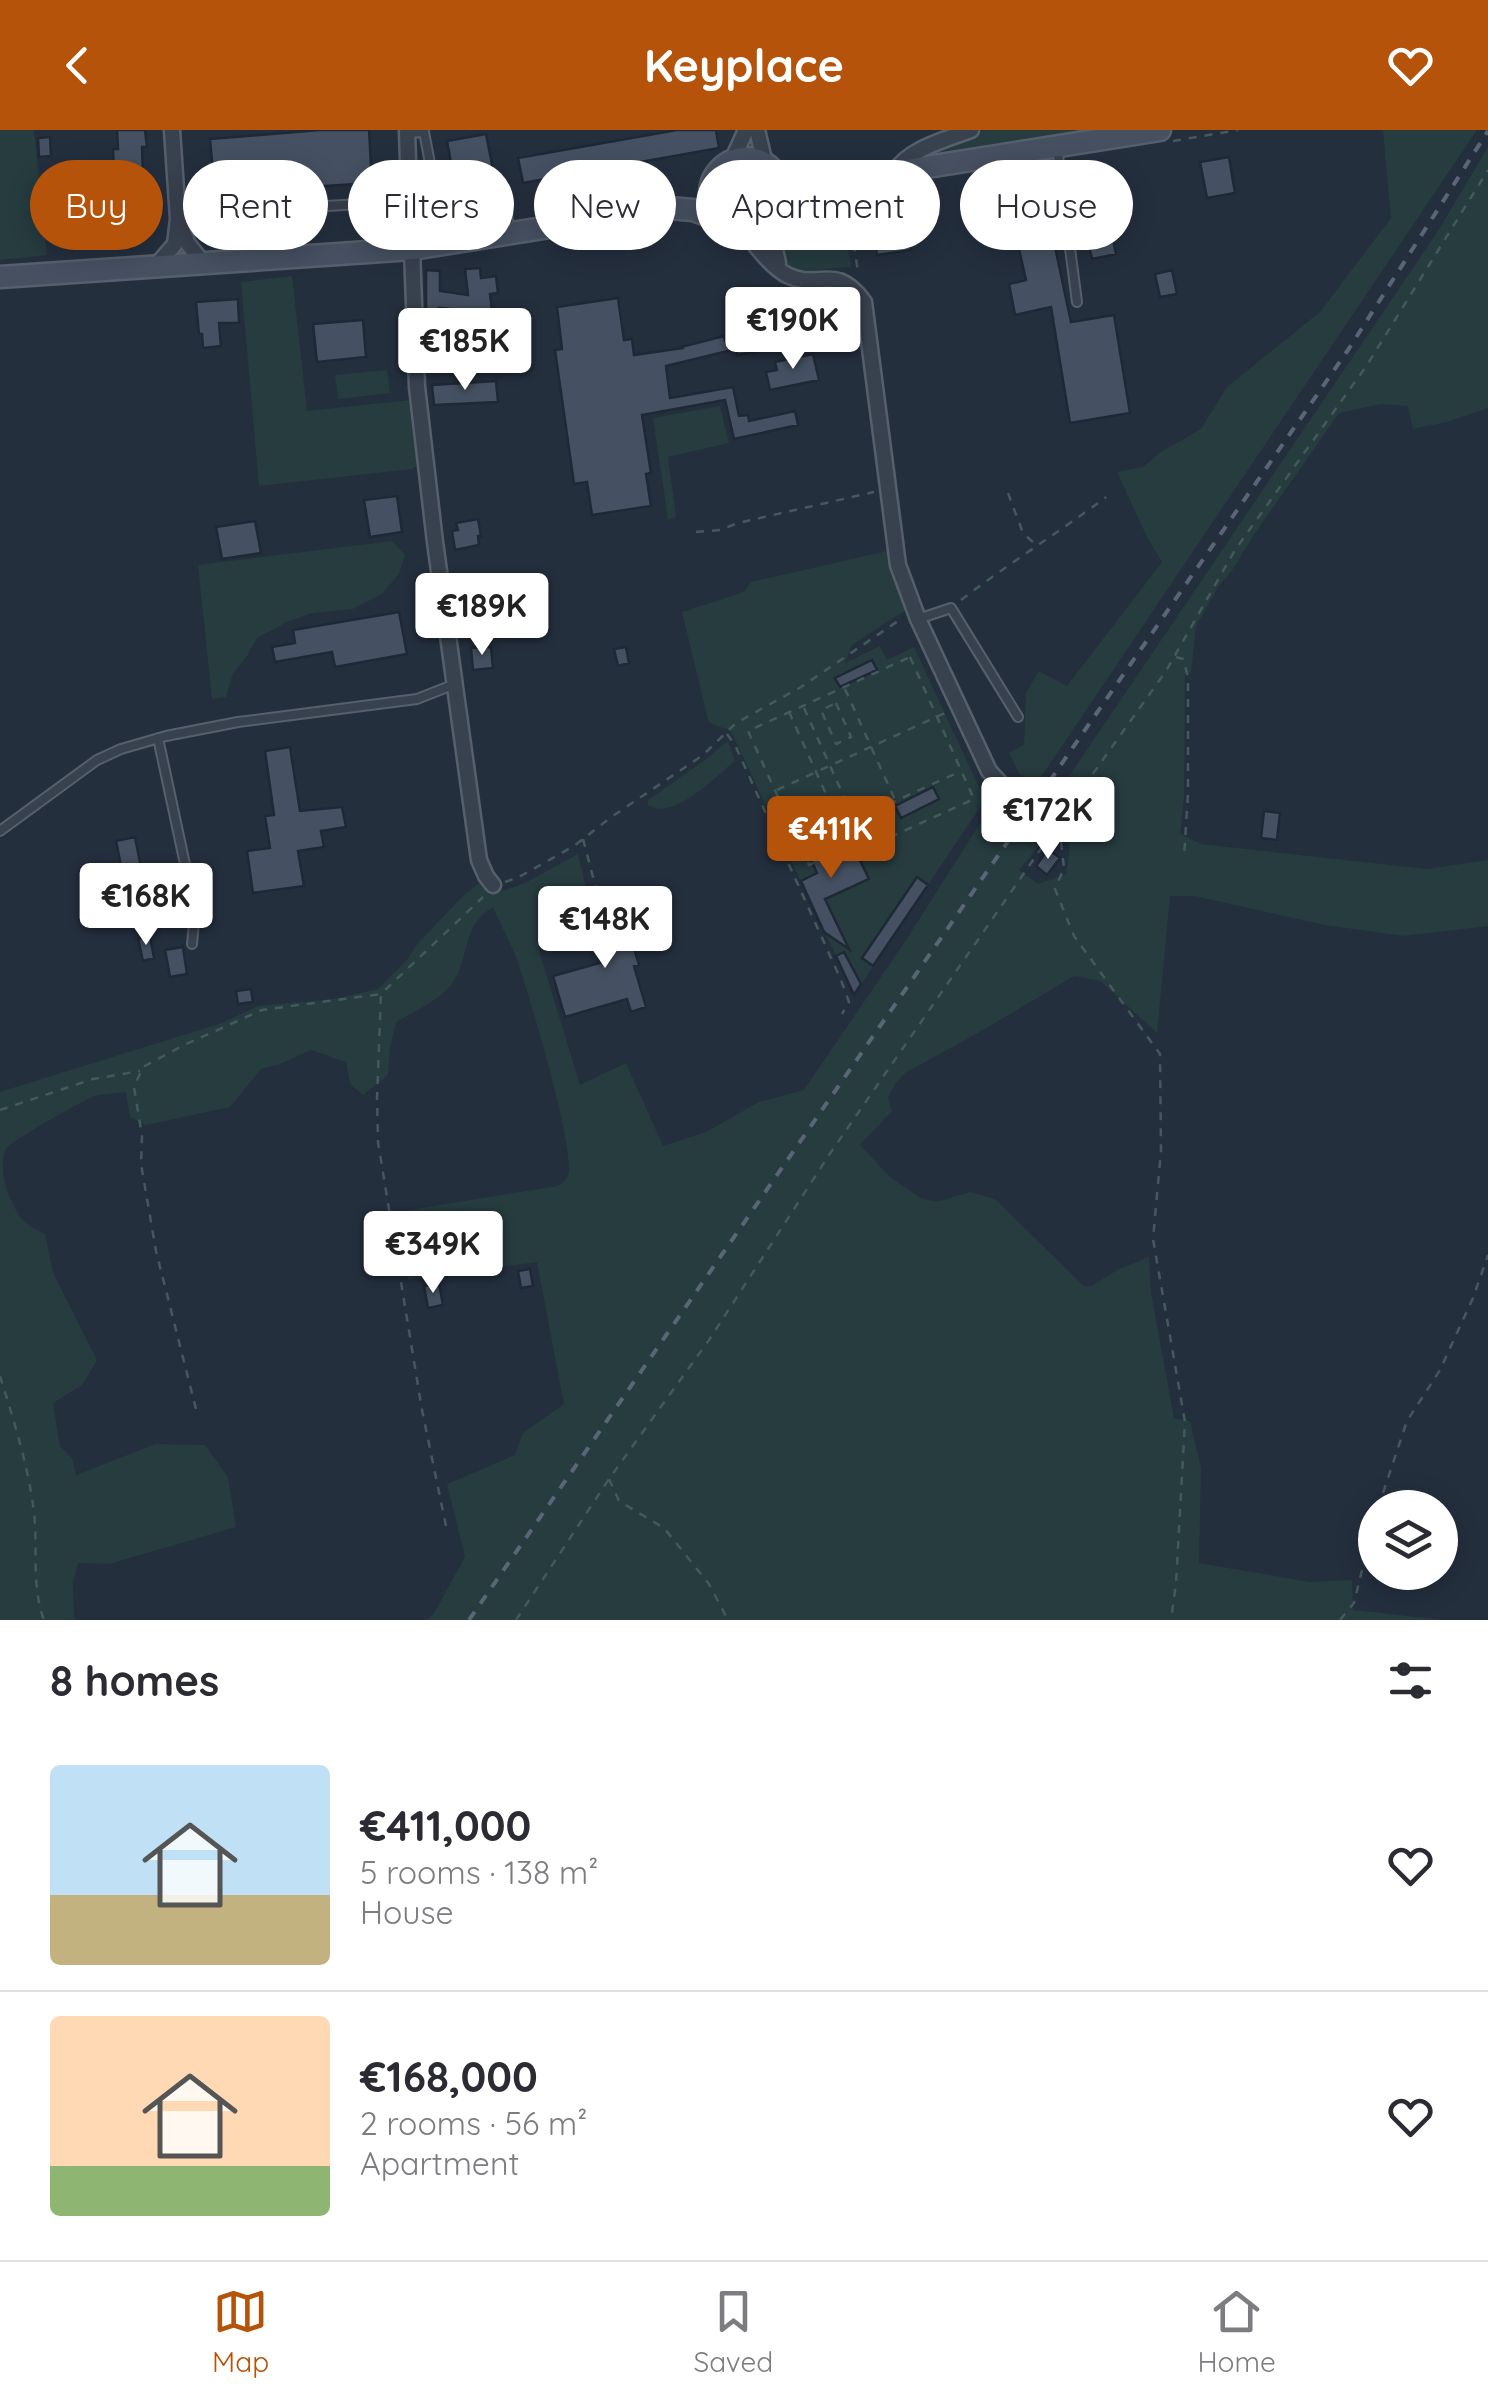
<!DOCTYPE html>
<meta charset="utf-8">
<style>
:root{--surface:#fff;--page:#f7f7f7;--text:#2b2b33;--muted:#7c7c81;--line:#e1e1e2;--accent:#b45309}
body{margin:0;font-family:Quicksand,sans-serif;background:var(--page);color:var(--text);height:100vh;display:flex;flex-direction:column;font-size:38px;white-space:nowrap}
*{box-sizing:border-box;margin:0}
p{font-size:32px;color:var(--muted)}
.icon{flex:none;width:55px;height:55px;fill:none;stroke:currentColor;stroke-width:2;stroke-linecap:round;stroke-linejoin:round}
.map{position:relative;height:1490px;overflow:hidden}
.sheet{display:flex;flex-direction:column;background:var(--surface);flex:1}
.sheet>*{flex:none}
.banner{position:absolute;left:30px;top:30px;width:1430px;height:90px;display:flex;gap:20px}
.controls{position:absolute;left:1358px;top:1360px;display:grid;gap:20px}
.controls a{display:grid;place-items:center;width:100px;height:100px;border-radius:50%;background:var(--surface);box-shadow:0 5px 25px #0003;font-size:50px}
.price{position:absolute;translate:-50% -85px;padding:0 22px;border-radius:10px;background:#fff;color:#222;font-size:32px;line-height:65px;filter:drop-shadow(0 2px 5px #0008)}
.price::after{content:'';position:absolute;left:50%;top:60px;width:30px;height:22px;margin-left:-15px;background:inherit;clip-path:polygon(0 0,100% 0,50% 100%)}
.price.current{background:var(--accent);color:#fff}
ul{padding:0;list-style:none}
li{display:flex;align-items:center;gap:30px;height:250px;padding:0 50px}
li+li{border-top:2px solid var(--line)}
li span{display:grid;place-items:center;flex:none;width:280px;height:200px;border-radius:10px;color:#555}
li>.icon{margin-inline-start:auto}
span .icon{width:120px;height:120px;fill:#fffc;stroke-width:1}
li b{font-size:42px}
h2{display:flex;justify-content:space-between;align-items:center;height:120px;padding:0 50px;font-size:42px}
.pill{padding:0 35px;border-radius:45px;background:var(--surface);box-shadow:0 5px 25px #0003;font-size:35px;line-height:90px}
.pill.current{background:var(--accent);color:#fff}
header{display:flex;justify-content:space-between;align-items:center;height:130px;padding:0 50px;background:var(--accent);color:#fff;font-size:45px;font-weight:700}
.tabs{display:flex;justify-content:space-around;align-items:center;height:140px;border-top:2px solid var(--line);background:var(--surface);font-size:28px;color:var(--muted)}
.tabs a{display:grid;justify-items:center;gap:5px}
.tabs .current{color:var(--accent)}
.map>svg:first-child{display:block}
</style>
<header><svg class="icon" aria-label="back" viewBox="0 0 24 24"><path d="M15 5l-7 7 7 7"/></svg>Keyplace<svg class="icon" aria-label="heart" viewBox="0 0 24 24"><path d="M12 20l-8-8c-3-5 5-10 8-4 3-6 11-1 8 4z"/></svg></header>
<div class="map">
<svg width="1488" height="1490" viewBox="0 0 1488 1490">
<rect width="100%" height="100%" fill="#242f3e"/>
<path fill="#263c3f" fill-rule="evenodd" d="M0,0H34L47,125L0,130Z
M986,0H1099L934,28L933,20Z
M1383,0H1477L1039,650L1020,645L1009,623L1024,615L1026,563L1039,541L1067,556L1162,432L1147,407L1117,342L1143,337L1161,322L1201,299L1227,257L1320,182L1391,88Z
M1488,17V278L1447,292L1413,299L1408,276L1381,274L1339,283L1256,402L1231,442L1218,457L1196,496L1191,543H1185L1184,668L1180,704L1201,714L1427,739L1488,730V796L1404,806L1325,795L1195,766H1170L1157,903L1100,851L1074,846L985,899L905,943L895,954L888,968L892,981L860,1015L890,1047L919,1067L936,1072L970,1062L995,1069L1084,1156H1092L1117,1140L1149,1127L1151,1163L1174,1288L1190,1291L1201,1338L1199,1433L1310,1452L1352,1450L1353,1480L1443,1490H426L433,1485L465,1427L447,1354L515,1325L523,1303L564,1274L537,1132L408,1150L396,1082L558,1056C563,1052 566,1050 568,1045C576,1021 527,857 516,827C509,810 500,794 493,777C460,797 471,829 451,855C438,871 413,882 396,892L390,917L388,945L363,965L350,954L346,932L311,920L280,934L261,939L230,977L146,995L130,987L126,962C116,963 104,964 94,966C86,969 9,1012 6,1019C0,1031 4,1054 9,1065C19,1088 23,1094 45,1104L53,1143L97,1230L82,1255L53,1273L60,1316L72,1328L76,1345L156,1314L205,1315L228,1347L236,1397L109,1434L78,1433L73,1452L74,1490H0V962L222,893L258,876L334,869L378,859L406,831L418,813L464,765L479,753L490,765L523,754L578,724L596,802L538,817L580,955L626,933L663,1016L706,1002L759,972L804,960L906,810L989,679L1015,677L1027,658L1051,673L1438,101ZM1058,693C1073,710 1070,723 1066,744L1038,754L1019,740Z
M722 65a23 23 0 1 1 46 0a23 23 0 1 1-46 0Z
M838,59L851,137C836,137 807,143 794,138C786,135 782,128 780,120C771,79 806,70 838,59Z
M292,146L307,281L411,270L417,336L412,339L259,356L241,152Z
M387,240L390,263L338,269L335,245Z
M720,276L729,313L668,327L676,387L668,389L653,288Z
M392,411L405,425L399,444L382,464L353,479L312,483L287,492L257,508L247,526L233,543L226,567L212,569L198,435Z
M887,421L906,480L852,515L845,533L880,516L887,530L914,517L985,670L854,865L731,601L709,593L682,482L744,462L751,452Z
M728,611L735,631C716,646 673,692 648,675V670L705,630Z"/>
<path fill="#455162" stroke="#1f2835" stroke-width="2.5" d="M117,0H145L147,17H142L143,43H148L150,68H146L148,95L118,97L116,70H121L119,45H114L113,19H118Z
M320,0H369L372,53L215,63L210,9Z
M677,0H716L719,18L523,53L518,28Z
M486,4L496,54L456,61L447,11Z
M50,7L51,26L39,27L38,8Z
M1229,27L1235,63L1207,68L1200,32Z
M74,45L76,81L47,83L45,47Z
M907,90L911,120L877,125L872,95Z
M1110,94L1116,124L1092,129L1085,99Z
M1051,98L1071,192L1114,185L1130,283L1070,293L1051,177L1015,185L1009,154L1026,150L1016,106Z
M480,138L481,148L496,146L498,163L490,164L493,188L471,190L470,181L439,178V204H426V140L440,141V161L468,165L465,139Z
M1172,140L1177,164L1160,167L1155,144Z
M618,168L624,210L632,209L634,225L682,218L681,217L724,206L725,211L756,205L759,221L737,225L736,219L666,236L670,268L733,257L739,286L748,285L749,291L795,281L798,295L734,309L725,270L642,285L651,343L646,344L651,376L592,385L587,352L574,354L555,220L562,219L557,177Z
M238,169L239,193H219L221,216L203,218L202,204H199L196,172Z
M363,190L366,227L317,232L313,194Z
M813,224L819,250L770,260L766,242L777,240L775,232Z
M496,251L498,272L434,275L432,255Z
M397,366L402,402L370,407L364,370Z
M478,389L481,406H478L479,415L455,420L452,401L458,400L456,393Z
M255,391L261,423L222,429L216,397Z
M399,482L407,524L335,537L332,522L275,532L272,517L295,513L293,500Z
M491,517L493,538L473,540L471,518Z
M626,517L629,533L618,536L614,519Z
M872,530L877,540L840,557L835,548Z
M290,617L300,681L342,677L346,697L321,701L324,717L298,721L304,756L253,763L247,721L270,718L265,686L274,685L265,621Z
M933,657L939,669L901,688L895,676Z
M1264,681L1280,683L1277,710L1261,708Z
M834,705L846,729L857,724L869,749L825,769L849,819L824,802L801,751L817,743L806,718Z
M135,707L146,763L127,765L116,711Z
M1048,719L1060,728L1047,745L1036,736Z
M917,747L928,755L873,836L862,828Z
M616,757L639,835L634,836L646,877L631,882L627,869L565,887L553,846L607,831L603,819L616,815L602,760Z
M171,759L174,777L158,780L155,762Z
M150,806L154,828L143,831L138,809Z
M183,817L187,844L170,847L165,820Z
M844,822L861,854L854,865L836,826Z
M251,859L253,872L238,874L236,861Z
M530,1139L533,1156L521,1158L518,1141Z
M439,1153L443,1175L428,1178L424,1156Z"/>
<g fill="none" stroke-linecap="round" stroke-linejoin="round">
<g stroke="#565f6c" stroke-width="12">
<path id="lane" d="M407,3L424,2L439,80L455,81L505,72L510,103
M1057,18L1077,172
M177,85L410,71
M918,489L951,478L1018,587
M158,608L195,781L192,814
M0,701L97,630L121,619L166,606L238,592L417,569L455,554"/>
</g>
<g stroke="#565f6c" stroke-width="19">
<path id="street" d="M757,0L765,34
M732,31L746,0
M895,42C908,19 947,9 971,0
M769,92L778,133
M180,94L188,114L203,133
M743,100C755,114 770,136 787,145C819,161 835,132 864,172L898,435L918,489L989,641L1001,654
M412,119L417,257L435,412L479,730L486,746L493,755
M399,120L409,108L410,94L407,0
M156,136L175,114L178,89L172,0"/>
</g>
<g stroke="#565f6c" stroke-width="25">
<path id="secondary" d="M710 64a36 36 0 1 1 72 0a36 36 0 1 1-72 0Z
M781,71L845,50L1160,0
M0,147L412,119L669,78L693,80L721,90"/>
</g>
<path stroke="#44595c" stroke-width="2.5" stroke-dasharray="8 8" stroke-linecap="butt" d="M1173,11L1238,0
M847,66L858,142
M1008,363L1023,403L1035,414
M696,402L720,400L738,393L874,362
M961,470C1008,434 1058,403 1106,367
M910,527L974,669L853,724L850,717L809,735L748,601Z
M1176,527L1183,529L1188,547V664L1184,727
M845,559L895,670
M836,573L851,607L836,614L821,580Z
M804,578L854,689
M789,582L849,715
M727,604L735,615L841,850L849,872L842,884
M777,660L947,582
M1065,683L1166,541L1235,420L1367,235L1488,40
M583,709L608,804
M1061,712L1064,738L1055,759L1074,806L1160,924L1161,1021L1153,1109L1185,1292L1176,1453L1171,1490
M801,714L961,641
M505,752L519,747L574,716L610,688L703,625L736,593L801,557L901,489
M0,980L93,949L140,941
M0,1246C14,1291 28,1335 34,1382C38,1418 31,1455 44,1490
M196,1279L156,1121L141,1034L142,1006L134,957L143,937L184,915L262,880L381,864
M609,1349L619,1371L664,1398L709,1454L728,1490
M1378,1378L1407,1291L1440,1240L1473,1168L1488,1125
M446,1396L422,1280L378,1012L377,968L381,864L483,767
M516,1490L609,1349L709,1210L831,1022L1047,710
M1340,1490L1354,1473L1375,1387"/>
<use href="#lane" stroke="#38414e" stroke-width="8"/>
<use href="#street" stroke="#38414e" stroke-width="14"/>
<use href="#secondary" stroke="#465061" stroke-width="20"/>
<path stroke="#5a6575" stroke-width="4" stroke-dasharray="10 10" stroke-linecap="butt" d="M469,1490L1348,220L1488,1"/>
<g stroke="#565f6c" stroke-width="19" stroke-linecap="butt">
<path id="street-bridge" d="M1001,654L1056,696"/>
</g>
<use href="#street-bridge" stroke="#38414e" stroke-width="14"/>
</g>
</svg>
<div class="controls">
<a><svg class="icon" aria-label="layers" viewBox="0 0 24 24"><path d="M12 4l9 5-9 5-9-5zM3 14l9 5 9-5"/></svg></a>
</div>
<b class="price" style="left:793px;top:242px">€190K</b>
<b class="price" style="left:465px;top:263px">€185K</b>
<b class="price" style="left:482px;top:528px">€189K</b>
<b class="price" style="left:1048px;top:732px">€172K</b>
<b class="price current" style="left:831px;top:751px">€411K</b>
<b class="price" style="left:146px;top:818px">€168K</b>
<b class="price" style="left:605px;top:841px">€148K</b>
<b class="price" style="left:433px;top:1166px">€349K</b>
<div class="banner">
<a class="pill current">Buy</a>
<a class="pill">Rent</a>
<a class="pill">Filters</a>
<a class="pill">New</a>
<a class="pill">Apartment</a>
<a class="pill">House</a>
</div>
</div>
<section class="sheet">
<h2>8 homes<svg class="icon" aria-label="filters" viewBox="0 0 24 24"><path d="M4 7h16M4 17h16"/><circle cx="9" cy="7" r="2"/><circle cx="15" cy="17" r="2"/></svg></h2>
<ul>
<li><span style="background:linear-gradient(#bfe0f5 65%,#c2b280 0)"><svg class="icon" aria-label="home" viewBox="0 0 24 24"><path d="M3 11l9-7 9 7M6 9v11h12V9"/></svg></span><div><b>€411,000</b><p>5 rooms · 138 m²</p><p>House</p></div><svg class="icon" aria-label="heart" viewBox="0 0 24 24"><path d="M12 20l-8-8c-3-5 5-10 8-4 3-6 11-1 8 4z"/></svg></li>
<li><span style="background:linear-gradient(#ffd9b3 75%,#8fb573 0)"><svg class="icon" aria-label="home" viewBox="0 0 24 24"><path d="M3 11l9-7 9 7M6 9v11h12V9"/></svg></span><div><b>€168,000</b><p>2 rooms · 56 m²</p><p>Apartment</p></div><svg class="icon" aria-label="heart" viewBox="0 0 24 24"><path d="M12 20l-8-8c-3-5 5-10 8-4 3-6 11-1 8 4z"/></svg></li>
</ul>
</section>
<nav class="tabs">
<a class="current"><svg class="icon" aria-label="map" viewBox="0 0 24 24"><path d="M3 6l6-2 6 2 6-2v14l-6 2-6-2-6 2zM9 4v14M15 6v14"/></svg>Map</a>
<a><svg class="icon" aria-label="saved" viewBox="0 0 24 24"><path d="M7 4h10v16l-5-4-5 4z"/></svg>Saved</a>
<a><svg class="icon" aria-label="home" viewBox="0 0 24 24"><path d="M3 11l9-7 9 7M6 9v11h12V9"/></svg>Home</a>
</nav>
